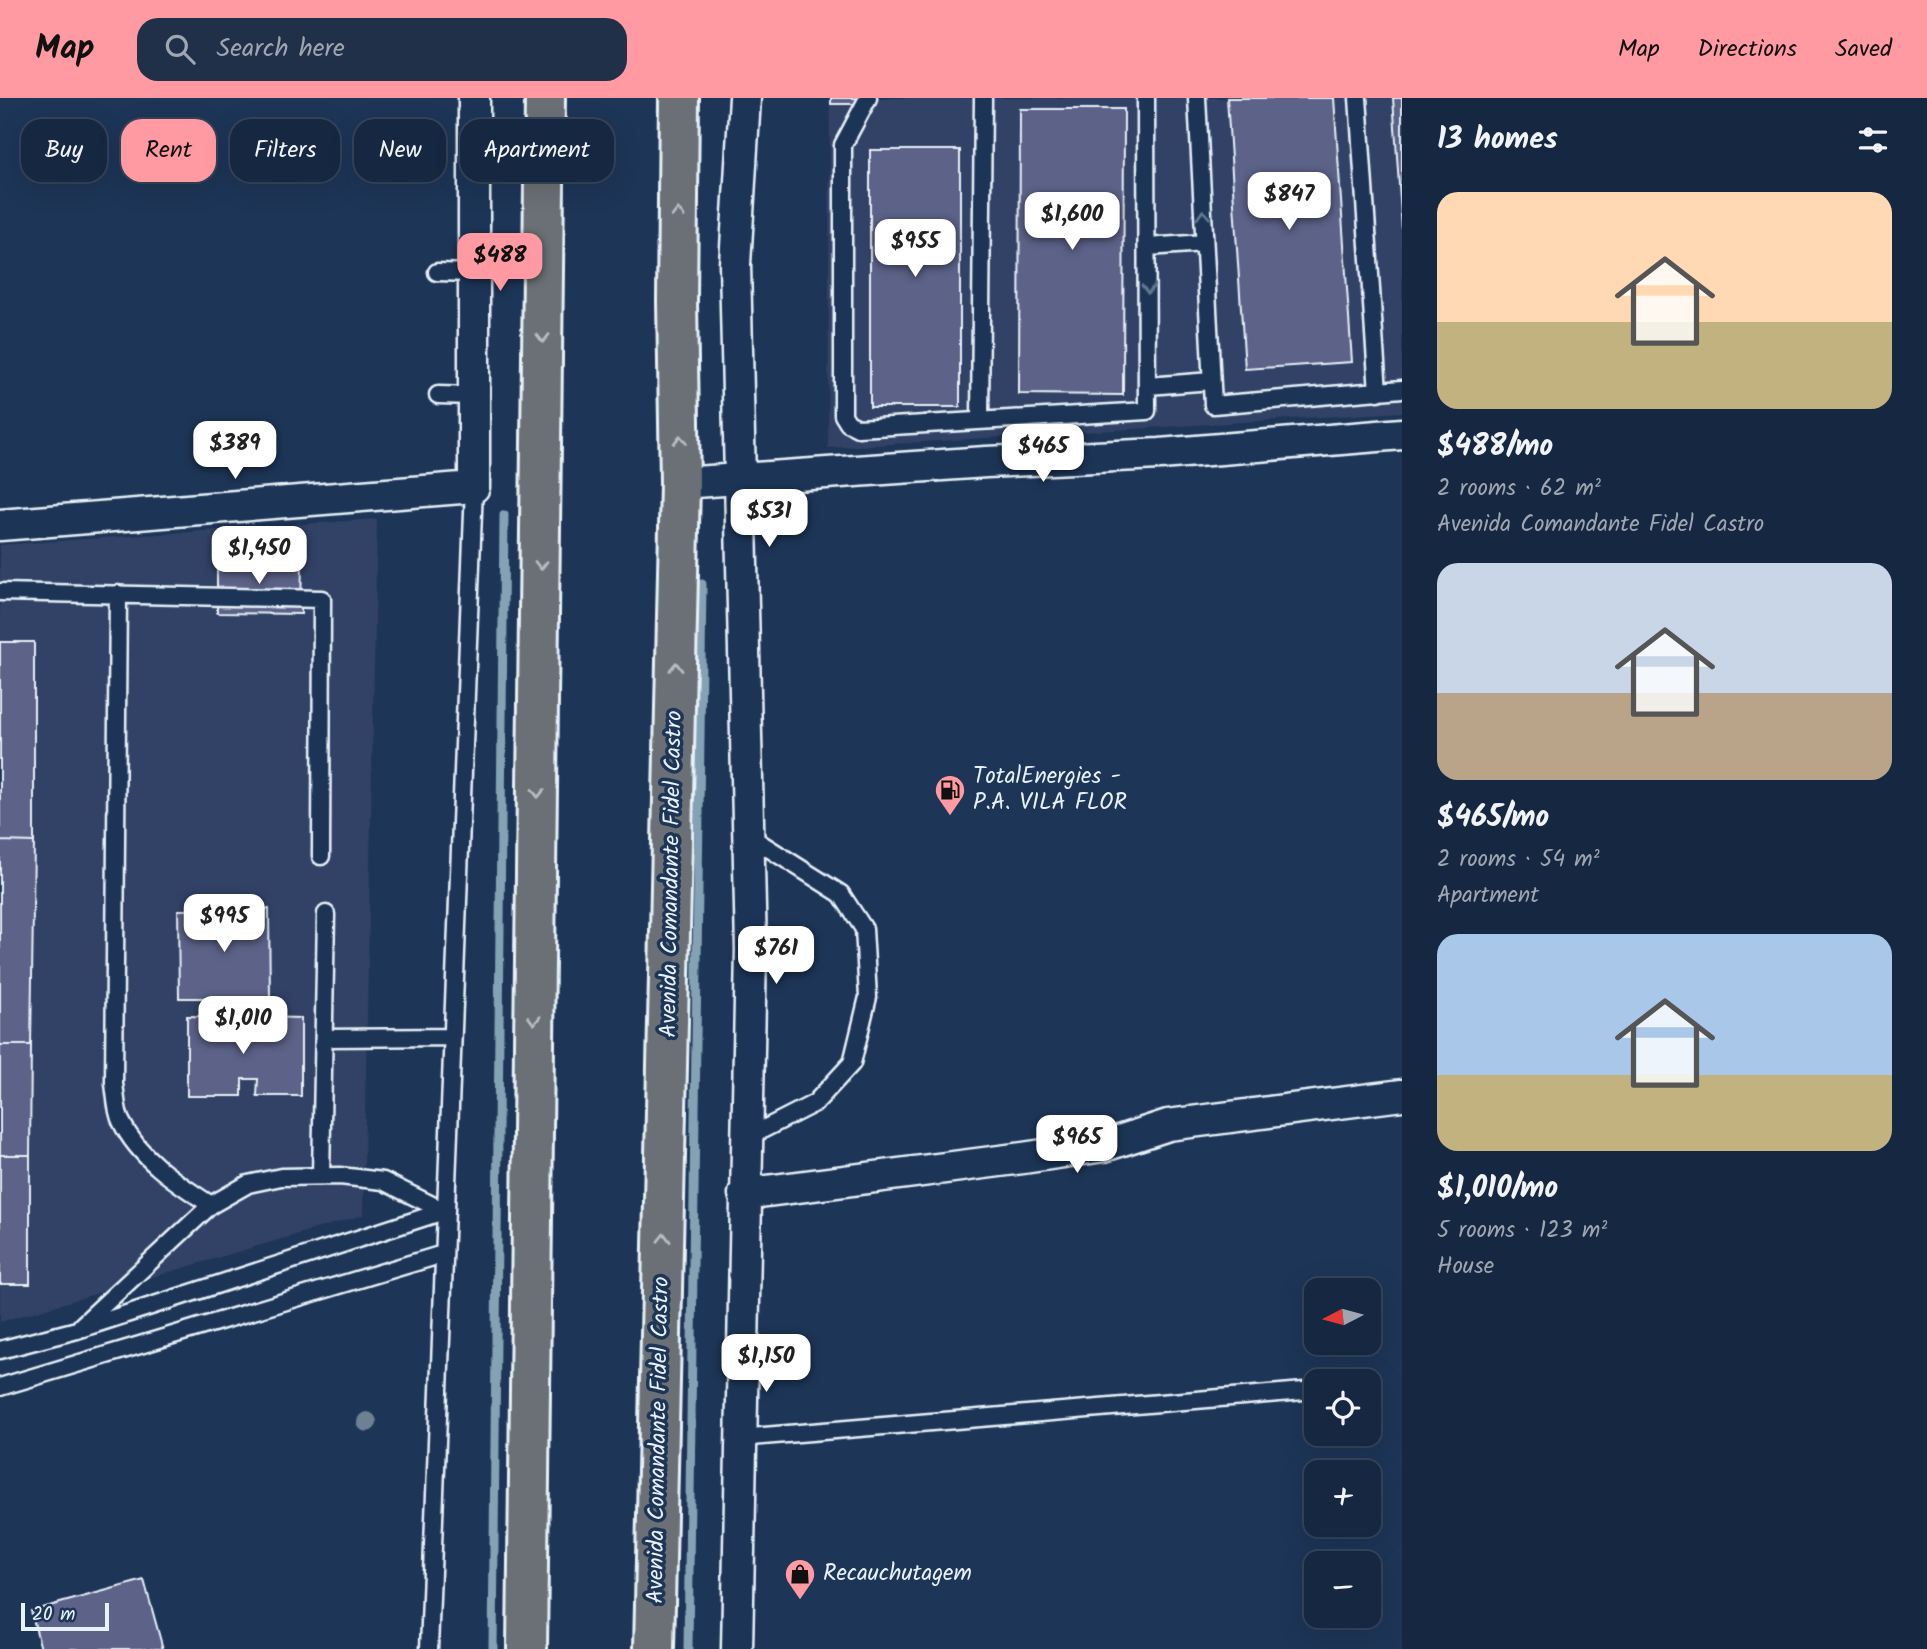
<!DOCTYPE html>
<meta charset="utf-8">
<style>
:root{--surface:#162841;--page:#1f3048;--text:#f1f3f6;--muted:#9ea6b1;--line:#35445a;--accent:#ff9aa2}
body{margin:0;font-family:Kalam,sans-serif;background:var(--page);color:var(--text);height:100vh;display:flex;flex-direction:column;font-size:26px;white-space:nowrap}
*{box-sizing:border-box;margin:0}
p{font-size:23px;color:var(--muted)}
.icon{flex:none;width:38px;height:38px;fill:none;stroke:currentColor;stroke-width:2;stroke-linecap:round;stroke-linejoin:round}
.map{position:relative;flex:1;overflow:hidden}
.drawer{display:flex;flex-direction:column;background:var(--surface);width:525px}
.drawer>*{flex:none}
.hud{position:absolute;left:21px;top:21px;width:665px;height:63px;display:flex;gap:14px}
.needle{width:46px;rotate:264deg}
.buttons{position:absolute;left:1304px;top:1180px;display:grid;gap:14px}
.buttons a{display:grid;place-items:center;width:77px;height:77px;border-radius:14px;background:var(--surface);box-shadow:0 7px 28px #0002,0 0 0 2px var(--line);font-size:35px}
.scale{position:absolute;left:21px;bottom:18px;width:88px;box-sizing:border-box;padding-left:7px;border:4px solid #e8f1f8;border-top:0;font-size:19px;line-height:24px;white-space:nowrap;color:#e8f1f8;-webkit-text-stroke:5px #1d3557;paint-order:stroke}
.price{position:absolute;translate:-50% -60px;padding:0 16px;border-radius:14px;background:#fff;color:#222;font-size:23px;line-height:46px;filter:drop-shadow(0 2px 4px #0008)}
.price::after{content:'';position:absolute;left:50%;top:42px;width:21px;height:16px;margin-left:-10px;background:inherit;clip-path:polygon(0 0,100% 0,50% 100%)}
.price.active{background:var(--accent);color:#111}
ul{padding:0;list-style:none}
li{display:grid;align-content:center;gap:14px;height:371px;padding:0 35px}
li span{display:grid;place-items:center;height:217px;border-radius:21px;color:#555}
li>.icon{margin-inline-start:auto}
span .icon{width:126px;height:126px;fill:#fffc;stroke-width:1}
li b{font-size:30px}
h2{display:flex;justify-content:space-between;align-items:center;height:84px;padding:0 35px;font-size:30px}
.tag{padding:0 24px;border-radius:21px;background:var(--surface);box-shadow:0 7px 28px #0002,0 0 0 2px var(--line);font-size:24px;line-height:63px}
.tag.active{background:var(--accent);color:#111}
header{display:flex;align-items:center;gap:42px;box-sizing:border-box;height:98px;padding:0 35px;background:var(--accent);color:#111}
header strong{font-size:33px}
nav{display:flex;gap:38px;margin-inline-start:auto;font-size:24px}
.search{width:490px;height:63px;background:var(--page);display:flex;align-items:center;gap:18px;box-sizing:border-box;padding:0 24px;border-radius:21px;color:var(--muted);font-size:26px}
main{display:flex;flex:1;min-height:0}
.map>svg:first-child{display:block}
</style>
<header>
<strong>Map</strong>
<div class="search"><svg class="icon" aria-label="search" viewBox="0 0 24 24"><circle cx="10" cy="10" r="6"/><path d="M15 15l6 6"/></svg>Search here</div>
<nav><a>Map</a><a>Directions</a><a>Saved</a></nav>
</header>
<main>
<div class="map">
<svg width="1402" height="1551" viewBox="0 0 1402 1551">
<rect width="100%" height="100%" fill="#1d3557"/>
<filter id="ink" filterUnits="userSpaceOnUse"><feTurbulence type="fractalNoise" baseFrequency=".0143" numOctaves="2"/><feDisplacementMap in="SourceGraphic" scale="14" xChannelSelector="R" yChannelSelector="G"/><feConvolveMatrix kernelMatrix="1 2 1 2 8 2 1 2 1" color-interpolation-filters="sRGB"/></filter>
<g filter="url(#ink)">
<path fill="#304266" d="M830,0H1402V314L828,350Z
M377,421L363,1117L0,1224V447Z"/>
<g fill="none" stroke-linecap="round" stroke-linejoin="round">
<path stroke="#84a2b4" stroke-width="9" d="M493,1551L504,417
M688,1551L702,486"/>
</g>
<path fill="#5c6288" stroke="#e8f1f8" stroke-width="2" d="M831,0H863V6H831Z
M1227,0H1334L1352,264L1245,271Z
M1393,0H1402V131Z
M1020,11H1124L1123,297L1019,296Z
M870,52H960V309H870Z
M217,460L302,461L301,516L217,515Z
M0,544H34V744L0,743Z
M0,743L34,744L31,947H0Z
M269,811L270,900H179L178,812Z
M187,918L243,919L242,936H257L258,919L301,920V998H257L258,981H242V998H187Z
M0,947H31L30,1057H0Z
M0,1057H30V1186H0Z
M144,1482L163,1551H41L31,1513Z"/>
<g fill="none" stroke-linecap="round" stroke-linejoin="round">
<g stroke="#e8f1f8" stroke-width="21">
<path id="lane" d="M868,0L843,47V317L848,325L858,330L1147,313L1146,0
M1197,0L1213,307L1402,291
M1358,0L1378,294
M1148,149L1204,145
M437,174L474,175
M1148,288L1211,283
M438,297L474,298
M980,323L983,0
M0,494L322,501L321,758
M118,496L114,986C116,998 116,1013 121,1023C139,1061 177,1085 211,1107
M325,940L451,939
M748,1039L815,1005L852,965L868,899L864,831L841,796L749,738
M321,1078L326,816
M81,1228L211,1107L248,1086L281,1079L340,1078L383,1083L444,1113
M0,1252L77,1232L444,1113
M0,1289L443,1156
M739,1340L1316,1292
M429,1551L474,389"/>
</g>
<g stroke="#e8f1f8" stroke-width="35">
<path id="street" d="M680,385L986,364L1160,356L1402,336
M0,427L474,389V0
M744,1096L1023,1060L1104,1048L1168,1027L1402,997
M737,1551L751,852L735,166L745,0"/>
</g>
<g stroke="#e8f1f8" stroke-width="44">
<path id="highway" d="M527,1551L545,0
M654,1551L680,385L677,203L679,0"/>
</g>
<use href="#lane" stroke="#1d3557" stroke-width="16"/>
<use href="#street" stroke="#1d3557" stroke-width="30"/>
<use href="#highway" stroke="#6a7074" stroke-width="38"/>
</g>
<circle fill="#6e8192" cx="367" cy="1324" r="10"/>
<defs><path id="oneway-chevron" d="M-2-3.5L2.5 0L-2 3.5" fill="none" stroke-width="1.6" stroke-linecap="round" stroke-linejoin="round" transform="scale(1.75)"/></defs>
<g stroke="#b6bdc3">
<use href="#oneway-chevron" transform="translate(678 115) rotate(-90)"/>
<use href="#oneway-chevron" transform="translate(543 240) rotate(90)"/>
<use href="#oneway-chevron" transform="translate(680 342) rotate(-91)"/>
<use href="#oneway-chevron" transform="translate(541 467) rotate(90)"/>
<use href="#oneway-chevron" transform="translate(676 569) rotate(-89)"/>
<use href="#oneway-chevron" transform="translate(538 695) rotate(91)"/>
<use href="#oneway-chevron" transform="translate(534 922) rotate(91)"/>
<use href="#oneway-chevron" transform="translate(664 1140) rotate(-89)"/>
</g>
<g stroke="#64778f">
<use href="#oneway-chevron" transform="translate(1203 117) rotate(-93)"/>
<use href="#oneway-chevron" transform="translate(1148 191) rotate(90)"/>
</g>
</g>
<defs>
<g id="fuel-pin" transform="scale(1.575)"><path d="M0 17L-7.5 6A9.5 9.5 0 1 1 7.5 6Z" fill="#ff9aa2" stroke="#1d3557"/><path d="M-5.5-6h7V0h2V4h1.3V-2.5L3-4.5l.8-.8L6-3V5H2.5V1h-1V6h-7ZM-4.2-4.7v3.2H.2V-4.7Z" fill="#111"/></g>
<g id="shop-pin" transform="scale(1.575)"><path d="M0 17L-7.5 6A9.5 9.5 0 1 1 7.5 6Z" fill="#ff9aa2" stroke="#1d3557"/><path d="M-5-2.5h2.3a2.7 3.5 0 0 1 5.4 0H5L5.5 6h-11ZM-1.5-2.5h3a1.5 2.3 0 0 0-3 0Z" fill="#111"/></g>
</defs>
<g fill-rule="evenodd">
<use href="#fuel-pin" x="950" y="692"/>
<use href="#shop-pin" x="800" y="1476"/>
</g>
<g text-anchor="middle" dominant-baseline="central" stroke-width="7" stroke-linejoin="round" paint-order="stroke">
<g font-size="23" fill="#e8f1f8" stroke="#1d3557" text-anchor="start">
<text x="973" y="679">TotalEnergies -<tspan x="973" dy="26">P.A. VILA FLOR</tspan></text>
<text x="823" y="1476">Recauchutagem</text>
</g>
<g font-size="23" fill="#e8f1f8" stroke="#1d3557">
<text transform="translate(672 776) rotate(-89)">Avenida Comandante Fidel Castro</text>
<text transform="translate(659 1342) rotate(-89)">Avenida Comandante Fidel Castro</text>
</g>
</g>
</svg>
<div class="buttons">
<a><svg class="needle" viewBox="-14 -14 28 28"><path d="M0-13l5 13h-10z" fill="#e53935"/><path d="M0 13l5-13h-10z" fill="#9ea6b1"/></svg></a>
<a><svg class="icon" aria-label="locate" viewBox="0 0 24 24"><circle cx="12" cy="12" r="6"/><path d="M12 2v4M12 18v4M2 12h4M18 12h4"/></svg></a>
<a>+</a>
<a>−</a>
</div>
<div class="scale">20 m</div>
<b class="price" style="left:1289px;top:134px">$847</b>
<b class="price" style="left:1072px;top:154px">$1,600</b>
<b class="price" style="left:915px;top:181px">$955</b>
<b class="price active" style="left:500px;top:195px">$488</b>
<b class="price" style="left:235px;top:383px">$389</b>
<b class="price" style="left:1043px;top:386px">$465</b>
<b class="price" style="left:769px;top:451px">$531</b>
<b class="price" style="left:259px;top:488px">$1,450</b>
<b class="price" style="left:224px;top:856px">$995</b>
<b class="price" style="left:776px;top:888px">$761</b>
<b class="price" style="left:243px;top:958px">$1,010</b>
<b class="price" style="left:1077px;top:1077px">$965</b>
<b class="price" style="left:766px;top:1296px">$1,150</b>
<div class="hud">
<a class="tag">Buy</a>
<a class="tag active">Rent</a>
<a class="tag">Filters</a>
<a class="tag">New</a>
<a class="tag">Apartment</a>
</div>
</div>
<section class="drawer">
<h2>13 homes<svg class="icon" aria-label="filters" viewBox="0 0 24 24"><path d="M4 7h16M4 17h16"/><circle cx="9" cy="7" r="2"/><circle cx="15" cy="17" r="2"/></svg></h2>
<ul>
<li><span style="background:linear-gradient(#ffd9b3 60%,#c2b280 0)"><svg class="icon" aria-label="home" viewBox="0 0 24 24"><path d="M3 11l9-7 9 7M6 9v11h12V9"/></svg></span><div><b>$488/mo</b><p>2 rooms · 62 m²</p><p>Avenida Comandante Fidel Castro</p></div></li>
<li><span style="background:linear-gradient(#c9d6e8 60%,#b9a48a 0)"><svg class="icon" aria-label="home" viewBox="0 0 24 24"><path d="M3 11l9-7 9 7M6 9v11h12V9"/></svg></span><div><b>$465/mo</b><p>2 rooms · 54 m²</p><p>Apartment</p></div></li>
<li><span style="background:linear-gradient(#a9c7e8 65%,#c2b280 0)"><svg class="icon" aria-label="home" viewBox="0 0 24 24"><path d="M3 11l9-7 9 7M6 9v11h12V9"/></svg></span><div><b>$1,010/mo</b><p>5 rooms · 123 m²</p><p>House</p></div></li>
</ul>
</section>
</main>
